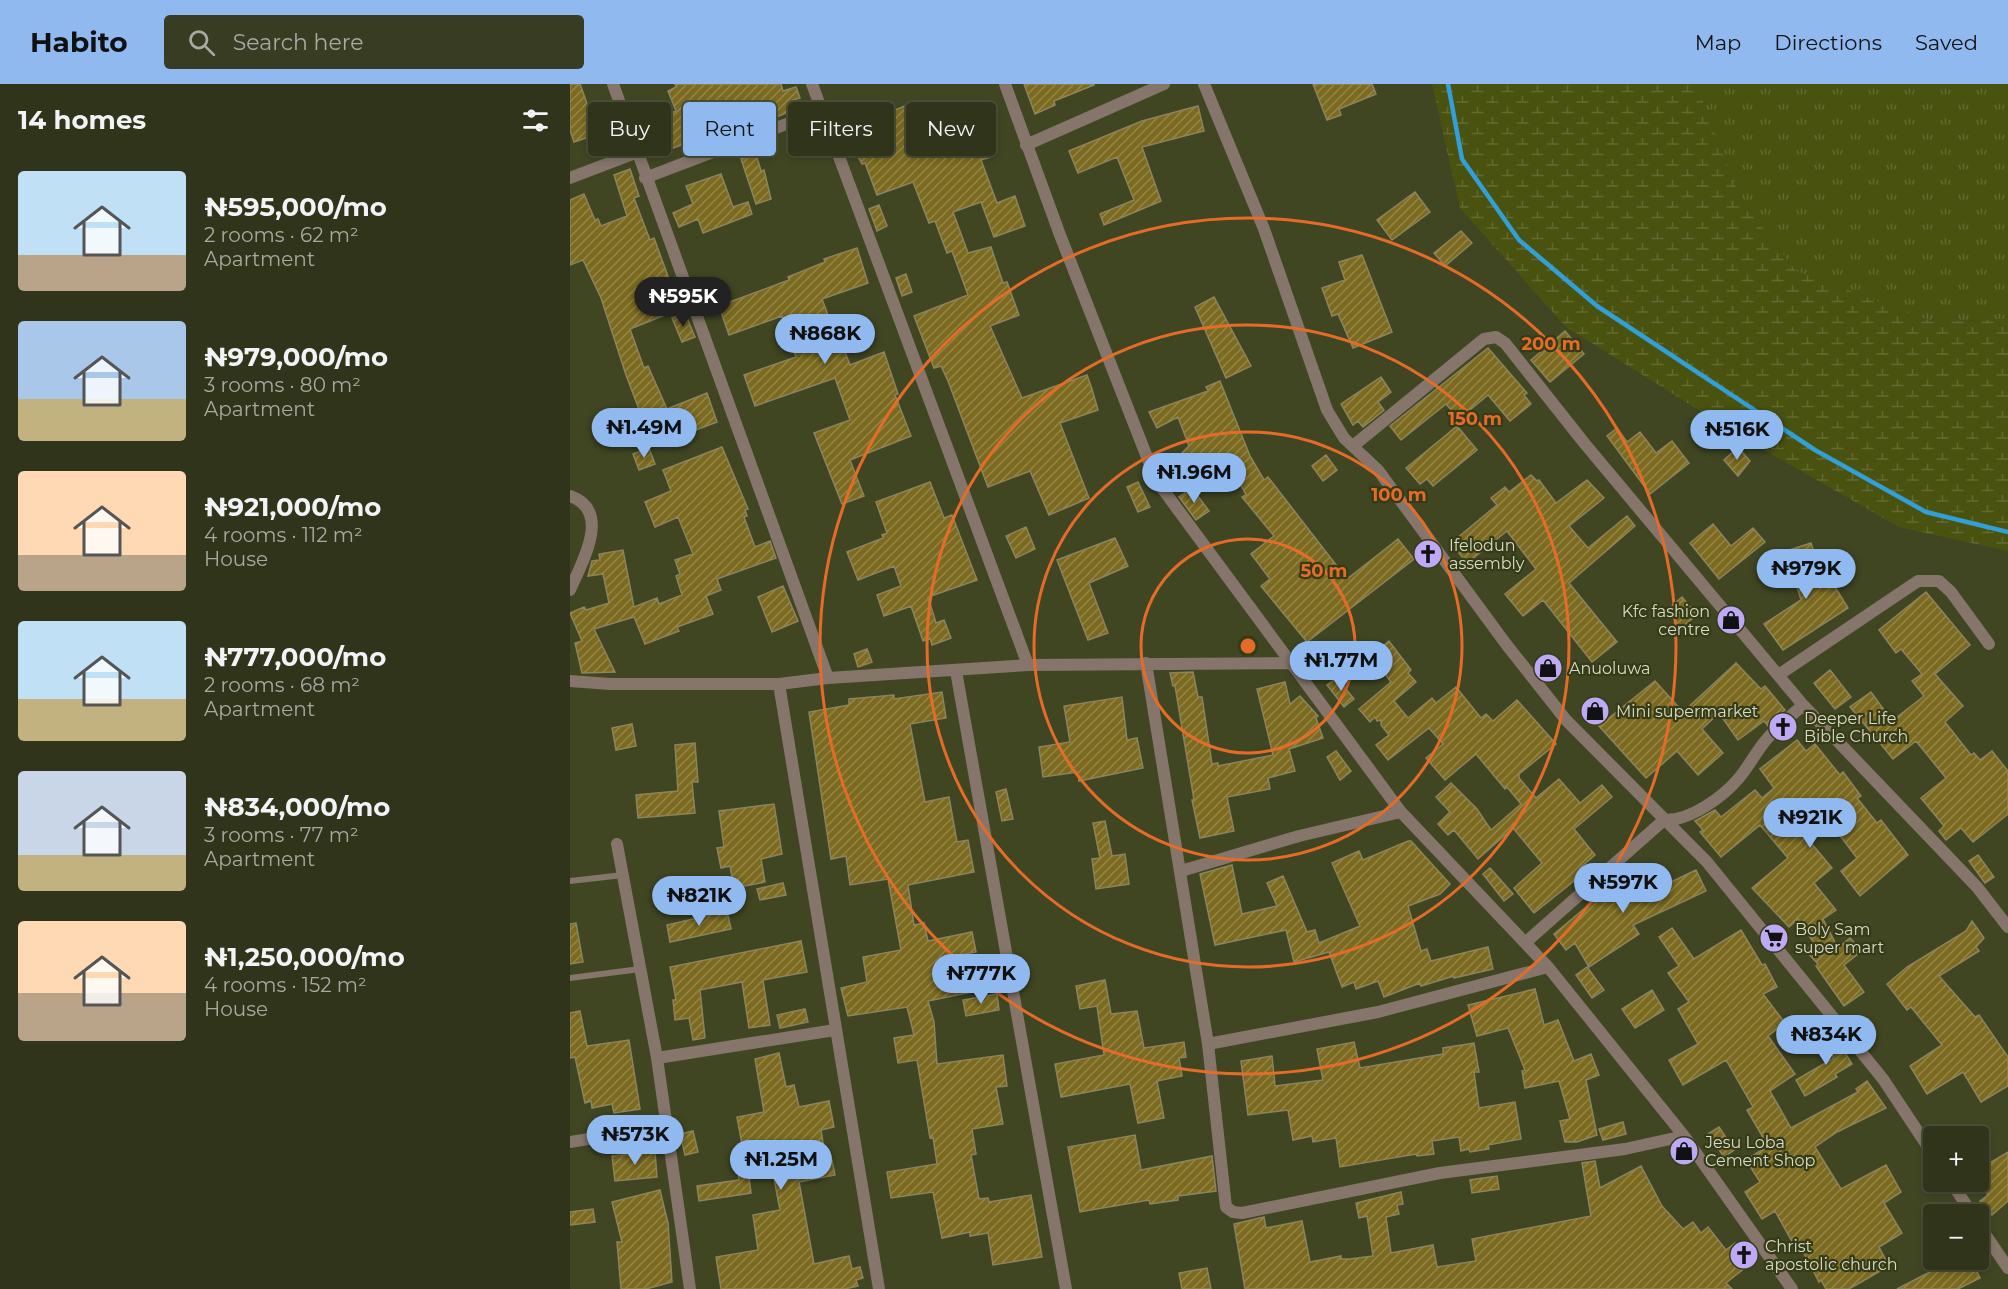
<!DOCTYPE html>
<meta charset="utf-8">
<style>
:root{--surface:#30341a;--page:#383c23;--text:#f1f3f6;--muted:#a8aaa2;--line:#4b4f39;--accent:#90b9f0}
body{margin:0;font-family:Montserrat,sans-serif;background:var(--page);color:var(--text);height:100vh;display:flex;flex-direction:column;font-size:22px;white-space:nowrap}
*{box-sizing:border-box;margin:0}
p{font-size:20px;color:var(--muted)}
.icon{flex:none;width:33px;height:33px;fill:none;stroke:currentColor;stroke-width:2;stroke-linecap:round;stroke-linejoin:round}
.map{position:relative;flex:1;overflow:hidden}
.drawer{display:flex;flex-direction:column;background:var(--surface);width:570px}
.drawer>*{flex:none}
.guide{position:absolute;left:18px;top:18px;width:570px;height:54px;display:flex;gap:12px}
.buttons{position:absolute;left:1353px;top:1042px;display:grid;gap:12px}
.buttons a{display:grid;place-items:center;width:66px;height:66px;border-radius:6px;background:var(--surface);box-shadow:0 3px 9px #0003,0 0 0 2px var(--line);font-size:30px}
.price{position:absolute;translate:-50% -51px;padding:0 14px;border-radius:21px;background:var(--accent);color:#111;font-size:20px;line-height:39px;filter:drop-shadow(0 2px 3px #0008)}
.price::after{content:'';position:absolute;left:50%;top:36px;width:18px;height:14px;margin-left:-9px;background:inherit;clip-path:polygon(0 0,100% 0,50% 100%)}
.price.active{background:#222;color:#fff}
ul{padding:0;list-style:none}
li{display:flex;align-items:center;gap:18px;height:150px;padding:0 18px}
li span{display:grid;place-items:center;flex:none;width:168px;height:120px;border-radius:6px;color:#555}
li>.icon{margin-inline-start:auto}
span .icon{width:72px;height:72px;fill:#fffc;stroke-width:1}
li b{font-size:26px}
h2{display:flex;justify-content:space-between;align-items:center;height:72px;padding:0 18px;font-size:26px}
.pill{padding:0 21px;border-radius:6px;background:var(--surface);box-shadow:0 3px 9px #0003,0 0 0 2px var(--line);font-size:21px;line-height:54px}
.pill.active{background:var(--accent);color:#111}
header{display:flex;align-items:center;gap:36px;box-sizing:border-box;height:84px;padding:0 30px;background:var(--accent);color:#111}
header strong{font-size:28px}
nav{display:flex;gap:33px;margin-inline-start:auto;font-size:21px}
.search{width:420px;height:54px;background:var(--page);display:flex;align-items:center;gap:15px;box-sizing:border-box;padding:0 21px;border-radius:6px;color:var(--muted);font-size:22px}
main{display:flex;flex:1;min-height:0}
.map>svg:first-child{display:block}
</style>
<header>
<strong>Habito</strong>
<div class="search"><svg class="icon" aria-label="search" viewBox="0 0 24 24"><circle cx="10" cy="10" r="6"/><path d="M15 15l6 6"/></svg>Search here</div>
<nav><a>Map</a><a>Directions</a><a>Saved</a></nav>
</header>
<main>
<section class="drawer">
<h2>14 homes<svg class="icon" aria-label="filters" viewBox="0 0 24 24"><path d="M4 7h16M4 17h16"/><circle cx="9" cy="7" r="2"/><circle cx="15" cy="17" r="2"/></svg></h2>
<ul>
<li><span style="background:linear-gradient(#bfe0f5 70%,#b9a48a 0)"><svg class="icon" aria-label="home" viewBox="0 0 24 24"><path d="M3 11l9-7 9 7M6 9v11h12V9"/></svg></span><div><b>₦595,000/mo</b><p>2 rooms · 62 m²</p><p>Apartment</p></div></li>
<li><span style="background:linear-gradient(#a9c7e8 65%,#c2b280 0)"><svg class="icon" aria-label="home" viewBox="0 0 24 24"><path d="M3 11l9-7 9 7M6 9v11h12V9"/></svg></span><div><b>₦979,000/mo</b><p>3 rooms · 80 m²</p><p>Apartment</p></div></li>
<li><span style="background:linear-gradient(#ffd9b3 70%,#b9a48a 0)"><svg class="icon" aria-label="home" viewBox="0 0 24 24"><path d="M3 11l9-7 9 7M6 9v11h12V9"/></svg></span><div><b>₦921,000/mo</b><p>4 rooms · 112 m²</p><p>House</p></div></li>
<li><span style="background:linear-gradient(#bfe0f5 65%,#c2b280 0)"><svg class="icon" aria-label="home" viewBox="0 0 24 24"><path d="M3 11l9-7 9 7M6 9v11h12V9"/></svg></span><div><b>₦777,000/mo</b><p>2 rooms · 68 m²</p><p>Apartment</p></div></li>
<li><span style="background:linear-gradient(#c9d6e8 70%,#c2b280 0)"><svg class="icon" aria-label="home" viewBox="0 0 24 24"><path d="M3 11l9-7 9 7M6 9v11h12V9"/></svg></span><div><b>₦834,000/mo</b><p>3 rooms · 77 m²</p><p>Apartment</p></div></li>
<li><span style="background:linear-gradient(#ffd9b3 60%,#b9a48a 0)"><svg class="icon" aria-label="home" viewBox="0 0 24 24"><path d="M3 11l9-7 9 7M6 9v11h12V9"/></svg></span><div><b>₦1,250,000/mo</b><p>4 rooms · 152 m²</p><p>House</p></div></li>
</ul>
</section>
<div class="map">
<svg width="1438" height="1205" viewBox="0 0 1438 1205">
<defs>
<pattern id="grass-tufts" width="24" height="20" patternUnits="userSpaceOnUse" patternTransform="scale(1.5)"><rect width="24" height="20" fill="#4a5210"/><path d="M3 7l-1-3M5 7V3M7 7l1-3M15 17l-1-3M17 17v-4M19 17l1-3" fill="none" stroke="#636a31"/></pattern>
<pattern id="wetland-marsh" width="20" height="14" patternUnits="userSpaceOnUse" patternTransform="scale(1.5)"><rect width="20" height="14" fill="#4a5210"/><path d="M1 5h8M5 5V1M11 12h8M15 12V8" fill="none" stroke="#636a31"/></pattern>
<pattern id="building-hatch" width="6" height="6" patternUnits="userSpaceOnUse" patternTransform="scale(1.5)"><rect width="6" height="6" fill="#7b6a1f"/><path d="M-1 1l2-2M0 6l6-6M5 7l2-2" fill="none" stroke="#938648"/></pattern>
</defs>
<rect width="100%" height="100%" fill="#404622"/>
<path fill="url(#grass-tufts)" d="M1126,0H1438V235L1364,238L1226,187L1171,116Z"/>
<path fill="url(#wetland-marsh)" d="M862,0H1126L1171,116L1226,187L1364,238L1438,235V467L1329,443L1175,355L996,243L890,124Z"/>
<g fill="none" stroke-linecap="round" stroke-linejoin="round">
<path stroke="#329fd7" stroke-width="4.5" d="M878,0L892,75L949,156L1027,222L1245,366L1356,428L1438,448"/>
</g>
<path fill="url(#building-hatch)" stroke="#8d845e" stroke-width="1.5" d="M0,0H10L28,50L4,58L0,46Z
M105,0H211L213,7L226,3L230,14L223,16L226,25L199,36L165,48L163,42L95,67L84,36L106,27L98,7L106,3Z
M454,0H524V1L484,17L485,21L465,30Z
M743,0H802L806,10L769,25L771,31L757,36Z
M342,19L350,33L386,19L397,49L410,44L421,73L411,76L427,119L445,112L455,142L424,153L411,118L383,128L398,169L421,163L433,199L437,198L449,231L420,242L452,314L517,291L522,305L528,326L490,339L519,414L479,431L460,387L418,403L378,297L371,282L364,284L344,232L398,211L382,167L377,169L365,137L359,139L343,98L307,111L295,79L292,80L275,47Z
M628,22L634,47L572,63L591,117L534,141L530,130L564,116L547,73L508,89L499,67L572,37Z
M186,70L191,87L194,86L201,115L186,120L171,75Z
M60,85L69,112L64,114L80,156L84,154L110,225L60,245L74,284L78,282L97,325L137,309L147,338L83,362L56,291L31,214L13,176L0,181V116L14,110L25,136L28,135L31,142L57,132L44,91Z
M151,90L163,123L178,118L182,130L133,149L128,135L109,143L103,129L123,120L116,102Z
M845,108L860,128L822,156L807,136Z
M309,121L317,142L307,147L299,125Z
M891,147L902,159L875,182L864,169Z
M287,164L298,199L252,215L268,258L271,257L280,281L314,268L328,310L325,311L341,352L280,376L294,412L272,420L244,349L280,336L265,294L185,322L174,291L226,273L212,232L159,251L149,222L219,196L218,193L255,178L254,175Z
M792,171L822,248L783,264L768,230L762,232L752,204L775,196L769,178Z
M336,190L342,208L332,212L326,194Z
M644,213L681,282L656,294L625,223Z
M115,229L125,253L112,258L102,234Z
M995,247L1014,270L980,298L961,276Z
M918,264L957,309L954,311L961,320L940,337L918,311L889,335L876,320L831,356L820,342Z
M811,293L821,308L808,318L814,326L793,343L788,337L783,341L771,320Z
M650,297L680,372L694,396L698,393L777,495L828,455L844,475L737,558L691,502L700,495L681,470L704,452L672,413L676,411L656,373L621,388L611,370L619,362L608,333L587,344L579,328L638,307L636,303Z
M887,342L907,366L863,402L857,395L850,400L836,384Z
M1047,344L1057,358L1070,348L1086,369L1102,357L1119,379L1080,410L1037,352Z
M152,363L178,425L175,426L177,432L174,433L185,463L200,457L206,474L147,495L151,506L136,512L143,530L107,543L109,547L75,560L64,533L24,545L45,588L12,589L5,559L12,557L0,529L14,523L16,526L39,519L33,490L18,492L22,477L30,476L29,470L53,466L64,523L87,514L89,520L112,511L106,492L110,490L105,476L123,470L108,433L85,443L75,418L101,407L93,386Z
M1168,363L1180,377L1168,392L1154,376Z
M79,364L85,380L69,386L63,370Z
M756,371L767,386L753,397L742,382Z
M961,391L967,397L969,396L986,419L1017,396L1034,414L999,442L1018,464L1057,432L1065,442L999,499L1047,558L1022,578L973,516L953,532L935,510L966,485L937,447L897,479L881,459L927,421L921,414L935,403L939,408Z
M360,398L374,434L382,431L407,496L358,513L366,539L374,536L381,554L362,561L360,554L353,557L341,522L314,532L307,511L331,502L324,482L288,496L277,468L313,454L312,451L317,449L306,418Z
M568,398L580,423L568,428L557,403Z
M622,404L639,427L626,436L609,413Z
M1143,440L1161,462L1183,444L1195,458L1149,495L1120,459Z
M456,443L465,465L446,474L436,452Z
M545,454L558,482L519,499L538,549L518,556L487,476Z
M1241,459L1255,502L1262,498L1278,524L1213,566L1194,540L1231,516L1216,467Z
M213,502L228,537L202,548L188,513Z
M1356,508L1400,561L1365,590L1393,622L1375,638L1401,671L1404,669L1410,676L1422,667L1438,687V730L1403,758L1391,744L1376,756L1369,747L1374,742L1351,714L1376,694L1346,657L1323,675L1280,623L1301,608L1322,637L1354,612L1342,597L1352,590L1331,565L1326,569L1309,546Z
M1112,513L1127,531L1111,544L1097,526Z
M819,557L841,586L838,589L846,598L824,617L838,634L862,614L866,619L886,603L911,634L916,630L923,637L947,616L986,660L949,690V694L966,714L989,695L1010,719L1032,701L1042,713L1004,745L1025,771L1010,784L1014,789L964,829L944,804L972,779L943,744L908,775L884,746L878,751L868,740L880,728L866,713L881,699L907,725L921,746L951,720L937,703L935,705L906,670L875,696L856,674L873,660L859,644L818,676L806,661L819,651L811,641V636L807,637L805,633L800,638L789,625L821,598L812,586L817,582L806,568Z
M297,565L302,578L288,583L284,570Z
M1166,579L1191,605L1195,602L1215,626L1198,642L1194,637L1168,656L1149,629L1132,645L1153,669L1128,691L1107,667L1076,694L1029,642L1085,597L1113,628Z
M1260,586L1281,613L1265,625L1244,599Z
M623,588L628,613H632L642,680L648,679V682L703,671L687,605L715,598L720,620L730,612L748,632L746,634L753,654L719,665L725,687L698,694L700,705L657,713L664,747L630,754L622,716H624L605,602H603L600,589Z
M767,594L784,615L774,623L757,601Z
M372,608L376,634L340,640L355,718L379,713L387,758L398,756L404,788L338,801L344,841L354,839L358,857L402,848L406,868L390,871L398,909L358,917L364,938L367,980L433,971L437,1002L426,1003L433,1040L402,1045L406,1070L401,1071L409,1115L418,1114L419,1118L461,1111L472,1173L423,1181L418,1149L400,1152V1148L372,1154L363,1108L321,1114L317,1088L367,1080L363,1053L360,1054L347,976L328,979L324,954L344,951L337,923L278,932L271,904L297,898L293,873L331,866L318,795L280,801L276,772L261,775L239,628L279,621V615L324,611V615Z
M552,613L557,656L567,654L573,684L509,697L508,688L473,693L469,663L500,658L494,622Z
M62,640L66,662L46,666L42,644Z
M1227,656L1236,667L1245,660L1270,691L1273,688L1291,712L1287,714L1307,739L1311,736L1338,771L1290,812L1271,787L1287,774L1258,736L1236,753L1262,784L1244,799L1266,826L1253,835L1268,864L1280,854L1292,867L1274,881L1294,908L1274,922L1246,882L1248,880L1235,866L1244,859L1228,835L1219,843L1182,804L1218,774L1190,741L1151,773L1130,748L1133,746L1125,737L1145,726L1151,733L1185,706L1192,714L1204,704L1190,685Z
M125,659L128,698H122L125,729L68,734L66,711L108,707L105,661Z
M766,667L781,687L770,696L757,673Z
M436,705L443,735L432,737L426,708Z
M204,720L212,770L191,775L195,798L164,804L160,782L151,784L147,764L154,763L149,727Z
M535,737L542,772L555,770L559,800L526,805L522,775L530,774L523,739Z
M838,757H841L880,800L870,810L838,822L851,867L857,865L861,877L918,863L923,885L884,894V892L851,902L850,899L814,913L808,897L786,905L784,898L772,903L759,868L724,878L716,846L645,861L630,790L662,781L672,830L707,822L697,799L713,792L737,848L745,846L749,859L790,842L762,779L789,767L793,776Z
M1408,771L1424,793L1415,799L1399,777Z
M920,784L943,810L934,817L913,790Z
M1064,786L1078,809L1126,786L1136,807L1063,841L1069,850L1019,883L1005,859L996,866L984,850L1046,798Z
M213,799L216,811L190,816L187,805Z
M157,827L161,845L100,858L97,841Z
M1402,837L1414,854L1406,863L1409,867L1369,892L1405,933L1409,931L1438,973V1002L1411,1018L1393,988L1357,1010L1340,982L1372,961L1341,923L1337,926L1317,900L1337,883L1396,847Z
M6,839L13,878L0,880V840Z
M1102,844L1124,875L1171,846L1192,881L1195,880L1207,903L1193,910L1215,939L1198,952L1225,990L1200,1007L1221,1044L1288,1008L1286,1005L1297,997L1316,1024L1267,1048L1245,1063L1271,1105L1316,1081L1331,1108L1314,1119L1332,1149L1309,1163L1319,1182L1279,1205H1256L1251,1196L1249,1198L1232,1166L1228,1168L1205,1127L1192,1135L1175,1108L1190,1098L1176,1076L1198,1062L1177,1026L1183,1023L1156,976L1113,1001L1099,976L1128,960L1108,925L1119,918L1098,889L1109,882L1089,853Z
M231,857L237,888L193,896L200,941L179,944L172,898L130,906L135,954L123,956L119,934L105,936L103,916H106L100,883Z
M1017,883L1034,906L1022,914L1006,891Z
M535,896L541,930L567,927L574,964L614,958L616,973L609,974L612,992L587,997L594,1034L568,1039L560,1000L491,1013L485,980L534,971L527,922L510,925L506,902Z
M965,905L974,941L988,936L1004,977L1021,970L1029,991L1016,996L1027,1051L1007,1058H995L990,1037L1000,1035L989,997L955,1004L952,987L955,986L938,944L907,952L898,921Z
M1082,906L1094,926L1065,944L1052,925Z
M427,910L429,926L396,932L393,916Z
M235,925L238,938L210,944L207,931Z
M10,927L17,962L59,956L70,1025L44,1029L42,1020L22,1024L21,1017L15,1019L5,973L0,974V929Z
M1261,946L1282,980L1265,990L1267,993L1235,1012L1226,996L1264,974L1249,955Z
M784,958L790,984L873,970V964L904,959L909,988H904L909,1024L945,1018L951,1055L918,1061L919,1065L900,1068L899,1065L891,1067L889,1053L862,1057L864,1070L847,1072L846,1070L770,1083L766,1054L743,1058L742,1052L723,1056L718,1026L678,1031L671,977L702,972L705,1002L753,996L747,965Z
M209,969L216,1003L224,1001L229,1023L259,1017L264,1043L251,1046L256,1077L262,1076L265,1091L229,1098L244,1180L279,1172L282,1185L290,1183L293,1194L286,1196L288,1202L275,1205H151L146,1173L188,1166L183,1131L210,1126L203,1089L179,1093L181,1109L129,1117L127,1102L169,1096L165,1072L174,1071L167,1033L194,1028L185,975Z
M1053,1038L1056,1050L1033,1056L1029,1045Z
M1149,1043L1164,1066L1154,1073L1138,1050Z
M123,1047L128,1068L115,1071L110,1050Z
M565,1051L571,1086L642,1072L646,1107L608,1112V1116L580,1120L579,1116L510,1128L498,1063Z
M85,1068L87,1093L45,1097L42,1072Z
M1438,1068V1117L1422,1131L1410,1117L1418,1111L1408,1096V1086Z
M1025,1077L1030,1104L1071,1082L1092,1122L1113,1145L1123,1138L1131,1149L1138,1143L1156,1166L1165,1159L1181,1179L1156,1199L1162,1205H675L664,1140L694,1133L696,1144L732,1137L740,1178L771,1172V1175H780L803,1172L797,1132L789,1134L786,1119L831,1108L833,1120L827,1121L829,1130L816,1133L821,1169L863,1161L867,1183L906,1177L902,1155L1021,1132L1012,1079Z
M927,1092L929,1105L902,1109L900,1096Z
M90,1106L98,1139L102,1198L76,1205H51L47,1158H52L42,1118Z
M23,1125L25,1138L0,1141V1128Z
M1383,1176H1401L1410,1194L1388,1205H1327Z
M637,1184L641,1205H612L609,1189Z"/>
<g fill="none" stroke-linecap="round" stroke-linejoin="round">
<path stroke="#85756b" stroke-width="6" d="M0,797L53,791
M0,894L70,885"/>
<path stroke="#85756b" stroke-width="12" d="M43,0L258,594
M242,0L458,581
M435,0L490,151L586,396L831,728L978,883L1114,1052L1222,1205
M634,0L694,145L757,326L774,354L808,386L936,560L996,636L1137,778L1313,995L1364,1072
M456,61L594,0
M0,94L68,68
M75,94L253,26
M783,362L914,255L926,253L935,259L1015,360L1233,621L1407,803L1438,843
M0,412C43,427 11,480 0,506
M576,579L638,960L656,1123L663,1128L672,1129L870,1089L1055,1065L1114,1052
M386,587L496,1205
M1210,590L1348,497H1369L1381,508L1419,560
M0,597L40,600H209L258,594L458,581L723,579
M47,760L87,974L120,1205
M611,787L729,752L831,728
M956,858L1094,736C1120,737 1153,713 1169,694C1179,682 1186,668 1196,656C1207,643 1221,632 1233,621
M638,960L808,928L978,883
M87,974L265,946
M0,1058L97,1042
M1381,1098L1403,1131
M1408,1140L1438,1184"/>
<path stroke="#85756b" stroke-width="12" d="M209,600L309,1205"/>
</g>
<g fill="none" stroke="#e56c28" stroke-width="3">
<circle cx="678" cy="562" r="107"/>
<circle cx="678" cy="562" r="214"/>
<circle cx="678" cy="562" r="321"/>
<circle cx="678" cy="562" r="428"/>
</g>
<defs>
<g id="church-disc" transform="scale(1.5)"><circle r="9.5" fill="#bea9f5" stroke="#363b17"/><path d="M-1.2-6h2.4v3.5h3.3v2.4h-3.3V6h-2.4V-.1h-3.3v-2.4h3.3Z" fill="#111"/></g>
<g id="shop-disc" transform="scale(1.5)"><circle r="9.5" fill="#bea9f5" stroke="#363b17"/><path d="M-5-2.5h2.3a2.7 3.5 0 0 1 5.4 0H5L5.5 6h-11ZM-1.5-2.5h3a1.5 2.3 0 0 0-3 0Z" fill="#111"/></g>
<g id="supermarket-disc" transform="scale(1.5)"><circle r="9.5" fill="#bea9f5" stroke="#363b17"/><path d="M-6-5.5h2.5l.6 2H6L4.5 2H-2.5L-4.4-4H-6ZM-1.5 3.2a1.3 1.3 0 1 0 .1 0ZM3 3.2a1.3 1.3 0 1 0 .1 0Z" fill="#111"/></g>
</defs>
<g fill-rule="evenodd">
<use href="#church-disc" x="858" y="470"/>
<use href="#shop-disc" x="1161" y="536"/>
<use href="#shop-disc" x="978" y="584"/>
<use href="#shop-disc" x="1025" y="627"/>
<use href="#church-disc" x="1213" y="643"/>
<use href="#supermarket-disc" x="1204" y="854"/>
<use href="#shop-disc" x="1114" y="1067"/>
<use href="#church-disc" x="1174" y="1171"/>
</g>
<g text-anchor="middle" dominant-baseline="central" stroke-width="4.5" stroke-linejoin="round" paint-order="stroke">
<g font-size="16" fill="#d7dbc7" stroke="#363b17" text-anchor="start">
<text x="879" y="461">Ifelodun<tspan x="879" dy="18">assembly</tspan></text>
<text x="1140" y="527" text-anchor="end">Kfc fashion<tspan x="1140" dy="18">centre</tspan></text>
<text x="999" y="584">Anuoluwa</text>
<text x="1046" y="627">Mini supermarket</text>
<text x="1234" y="634">Deeper Life<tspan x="1234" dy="18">Bible Church</tspan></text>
<text x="1225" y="845">Boly Sam<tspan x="1225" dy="18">super mart</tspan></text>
<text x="1135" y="1058">Jesu Loba<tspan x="1135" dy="18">Cement Shop</tspan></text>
<text x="1195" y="1162">Christ<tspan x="1195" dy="18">apostolic church</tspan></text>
</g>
</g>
<circle cx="678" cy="562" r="9" fill="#e56c28" stroke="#363b17" stroke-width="3"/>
<g font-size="18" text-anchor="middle" font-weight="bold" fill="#e56c28" stroke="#363b17" stroke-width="4.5" stroke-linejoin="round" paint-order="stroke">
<text x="981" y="266">200 m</text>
<text x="905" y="341">150 m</text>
<text x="829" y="417">100 m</text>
<text x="754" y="493">50 m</text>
</g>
</svg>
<div class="buttons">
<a>+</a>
<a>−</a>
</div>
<b class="price active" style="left:113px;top:244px">₦595K</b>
<b class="price" style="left:255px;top:281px">₦868K</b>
<b class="price" style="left:74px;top:375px">₦1.49M</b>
<b class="price" style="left:1167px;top:377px">₦516K</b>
<b class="price" style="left:624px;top:420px">₦1.96M</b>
<b class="price" style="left:1236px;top:516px">₦979K</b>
<b class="price" style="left:771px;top:608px">₦1.77M</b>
<b class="price" style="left:1240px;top:765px">₦921K</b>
<b class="price" style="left:1053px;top:830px">₦597K</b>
<b class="price" style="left:129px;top:843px">₦821K</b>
<b class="price" style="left:411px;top:921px">₦777K</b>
<b class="price" style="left:1256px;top:982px">₦834K</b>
<b class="price" style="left:65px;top:1082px">₦573K</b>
<b class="price" style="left:211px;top:1107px">₦1.25M</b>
<div class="guide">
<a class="pill">Buy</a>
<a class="pill active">Rent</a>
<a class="pill">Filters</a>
<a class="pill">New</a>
</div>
</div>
</main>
